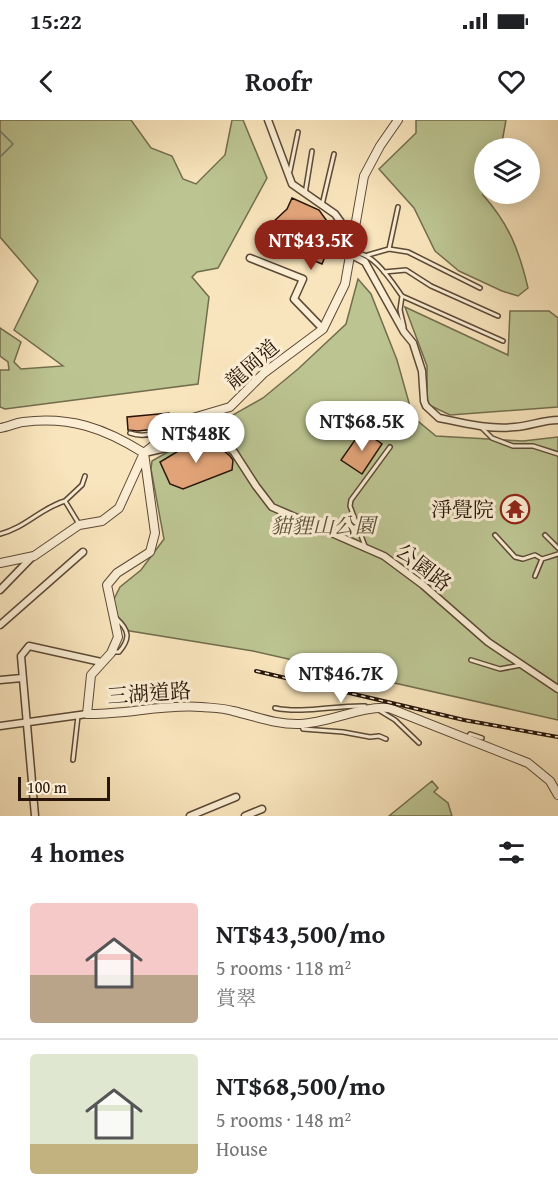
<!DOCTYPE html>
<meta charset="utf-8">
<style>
:root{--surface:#fff;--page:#f6f6f6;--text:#202124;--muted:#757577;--line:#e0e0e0;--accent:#8f2418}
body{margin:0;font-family:"Gentium Book Plus","Noto Serif TC",serif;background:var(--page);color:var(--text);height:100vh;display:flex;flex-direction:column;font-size:22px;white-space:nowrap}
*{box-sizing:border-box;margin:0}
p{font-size:20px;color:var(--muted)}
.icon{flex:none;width:33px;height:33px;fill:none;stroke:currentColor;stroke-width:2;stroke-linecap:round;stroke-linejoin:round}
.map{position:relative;height:696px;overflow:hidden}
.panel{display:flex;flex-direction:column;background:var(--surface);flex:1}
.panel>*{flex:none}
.buttons{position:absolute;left:474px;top:18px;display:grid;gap:12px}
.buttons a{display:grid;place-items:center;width:66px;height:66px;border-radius:50%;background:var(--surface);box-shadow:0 3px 15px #0003;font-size:30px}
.scale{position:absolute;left:18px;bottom:15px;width:92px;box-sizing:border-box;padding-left:6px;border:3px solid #271509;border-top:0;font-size:16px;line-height:21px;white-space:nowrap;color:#271509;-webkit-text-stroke:4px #fbeed4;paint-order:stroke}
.price{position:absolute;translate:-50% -51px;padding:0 14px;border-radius:21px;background:#fff;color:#222;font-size:20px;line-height:39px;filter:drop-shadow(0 2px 3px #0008)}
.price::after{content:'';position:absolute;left:50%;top:36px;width:18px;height:14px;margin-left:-9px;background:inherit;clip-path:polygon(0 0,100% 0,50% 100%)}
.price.on{background:var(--accent);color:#fff}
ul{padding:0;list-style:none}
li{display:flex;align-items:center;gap:18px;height:150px;padding:0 30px}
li+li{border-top:2px solid var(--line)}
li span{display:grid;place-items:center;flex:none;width:168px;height:120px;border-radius:6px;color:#555}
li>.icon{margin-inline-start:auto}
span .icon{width:72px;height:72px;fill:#fffc;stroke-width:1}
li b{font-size:26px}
h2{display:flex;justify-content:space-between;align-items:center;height:72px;padding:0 30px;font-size:26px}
.status{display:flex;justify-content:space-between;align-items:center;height:42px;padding:0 30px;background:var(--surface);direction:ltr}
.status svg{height:16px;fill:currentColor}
header{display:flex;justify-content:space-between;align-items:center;height:78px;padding:0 30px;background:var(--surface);font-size:27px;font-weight:700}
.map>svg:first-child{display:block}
</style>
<div class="status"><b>15:22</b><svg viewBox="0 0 49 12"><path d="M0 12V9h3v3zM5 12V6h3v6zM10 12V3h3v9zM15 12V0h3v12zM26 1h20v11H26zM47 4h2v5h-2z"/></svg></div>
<header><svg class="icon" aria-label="back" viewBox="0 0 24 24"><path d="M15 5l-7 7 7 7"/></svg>Roofr<svg class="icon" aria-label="heart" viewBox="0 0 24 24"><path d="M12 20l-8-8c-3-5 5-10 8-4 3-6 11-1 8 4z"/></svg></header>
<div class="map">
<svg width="558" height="696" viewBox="0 0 558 696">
<rect width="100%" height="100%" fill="#f9e5bd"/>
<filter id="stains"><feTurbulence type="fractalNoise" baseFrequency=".00333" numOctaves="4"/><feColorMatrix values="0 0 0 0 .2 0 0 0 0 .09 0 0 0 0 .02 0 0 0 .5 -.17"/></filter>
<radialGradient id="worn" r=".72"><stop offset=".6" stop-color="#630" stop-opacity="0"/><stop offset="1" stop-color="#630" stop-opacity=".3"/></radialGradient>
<path fill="#bcc592" stroke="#726d4e" stroke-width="1.5" d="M0,0H131L151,28L172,36L183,59L196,64L225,35L232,0H243L267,58L218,148L197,152L192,157L209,177L198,264L5,289L0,287V250H9L8,242L0,236V208L21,222L14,242L21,249L63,246L14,210L38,161L0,117Z
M416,0H506L501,28H484L483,75C509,104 519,130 528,168L518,176L502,171L459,151L435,131L414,88L379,49L416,13Z
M358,159L371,174L397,240L413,297L436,316L523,321L558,317V600L253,531L124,510L111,485L120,467L141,450L164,419L151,349L152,341L263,278L298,249L346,204Z
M405,187L508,235L510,191H549L558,198V287L450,295L427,284V246Z
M432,661L438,668L434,672L448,683L452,696H389Z"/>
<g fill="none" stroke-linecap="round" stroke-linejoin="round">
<path stroke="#6e7b6f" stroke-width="1.5" d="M0,11L13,24L0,37"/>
</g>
<path fill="#e5a67b" stroke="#271509" stroke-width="1.5" d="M292,78L319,90L332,108L330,125L322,144L257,117L287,89Z
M169,293L170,299L158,304L159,307L155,309L138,311L128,310L127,297Z
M362,310L382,324L362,354L341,340Z
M204,321L219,327L230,336L233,340L232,350L183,369L170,364L160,342L193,322Z"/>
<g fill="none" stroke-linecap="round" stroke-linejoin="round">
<g stroke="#5c4936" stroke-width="6">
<path id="service" d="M290,51L298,12
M305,74L312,31
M322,85L334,34
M389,129L398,87
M352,134C371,128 392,162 402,176
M368,135L389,129L408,132L480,168
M384,152L406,150L431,166L498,196
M404,207L400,190L402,176L503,221
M480,306L492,318L513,326H533L558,334
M130,313C150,320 163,309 179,297L185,299
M65,381L82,365L85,356
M0,414C25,408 41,388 65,381L79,404
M495,415L515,437L523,439L535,435L542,439
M545,415L558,428
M365,426L350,386L351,380L390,327
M535,456L542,439L558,434
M113,532H119C131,518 129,510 116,498
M471,540L500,549L521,545
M275,588C303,594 336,585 365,586
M377,589L395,600L419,623
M302,606L303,609L343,612L370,617L379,616L386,619
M468,618L470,614L482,618
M73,640L78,596"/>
</g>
<g stroke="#5c4936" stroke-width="9">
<path id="minor" d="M268,0L292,64L335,94L353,119
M350,134L365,142L404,212L413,223L422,251L424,281L426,286L439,298C463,303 490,310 515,307C530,306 543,300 558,300
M250,138L303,159L294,179L323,209
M144,333L166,328L186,317L205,316L222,322L234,332L256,366L272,387L384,436L423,465L488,522L558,569
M0,470L33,436
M0,505L83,432
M0,560L22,558
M0,606L87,594
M35,696L21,536L29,526L101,542
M190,696L236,677
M245,696L262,689"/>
</g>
<g stroke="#5c4936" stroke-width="10">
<path id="tertiary" d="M0,308C8,307 15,303 23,302C70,296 104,308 144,333L155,413L150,432L117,453L107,465L118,517L111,533L91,555L87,594C125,595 163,584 201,587C212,588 223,588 233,591C255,596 277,605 300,604C330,603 359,586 389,588L528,643L550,661L558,675
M0,443L34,436L79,405L102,401L119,388L144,333L186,300L230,287L264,253L323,209L345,164L364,56L380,26L398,0"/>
</g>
<use href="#service" stroke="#fbeed4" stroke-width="3"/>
<use href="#minor" stroke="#fbeed4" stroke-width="6"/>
<use href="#tertiary" stroke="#fbeed4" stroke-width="8"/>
<g stroke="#271509" stroke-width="4">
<path id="rail" d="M256,551L464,600L558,617"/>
</g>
<use href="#rail" stroke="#fbeed4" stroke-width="1.5" stroke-dasharray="4.5" stroke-linecap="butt"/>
</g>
<defs>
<g id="temple-ring" transform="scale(1.5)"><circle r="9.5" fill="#fbeed4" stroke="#8f2418" stroke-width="1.5"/><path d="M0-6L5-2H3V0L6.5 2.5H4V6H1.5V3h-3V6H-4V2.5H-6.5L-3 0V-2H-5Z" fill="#8f2418"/></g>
</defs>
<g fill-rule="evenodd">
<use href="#temple-ring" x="515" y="389"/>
</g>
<g text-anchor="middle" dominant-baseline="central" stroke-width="6" stroke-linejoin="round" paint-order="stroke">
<g font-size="21" fill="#271509" stroke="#fbeed4">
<text transform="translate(252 244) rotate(-41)">龍岡道</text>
<text transform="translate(424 447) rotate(38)">公園路</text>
<text transform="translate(149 573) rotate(-4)">三湖道路</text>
</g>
<g font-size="21" fill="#271509" stroke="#fbeed4" text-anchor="end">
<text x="494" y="389">淨覺院</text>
</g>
<g font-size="21" font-style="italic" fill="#5b5339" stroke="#fbeed4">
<text x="323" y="405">貓貍山公園</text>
</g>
</g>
<rect width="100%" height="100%" filter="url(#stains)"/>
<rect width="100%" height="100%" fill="url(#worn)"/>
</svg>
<div class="buttons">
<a><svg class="icon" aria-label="layers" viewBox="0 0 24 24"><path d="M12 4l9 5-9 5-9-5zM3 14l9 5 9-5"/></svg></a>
</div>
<div class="scale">100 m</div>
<b class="price on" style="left:311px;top:151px">NT$43.5K</b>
<b class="price" style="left:362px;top:332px">NT$68.5K</b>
<b class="price" style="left:196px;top:344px">NT$48K</b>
<b class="price" style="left:341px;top:584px">NT$46.7K</b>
</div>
<section class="panel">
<h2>4 homes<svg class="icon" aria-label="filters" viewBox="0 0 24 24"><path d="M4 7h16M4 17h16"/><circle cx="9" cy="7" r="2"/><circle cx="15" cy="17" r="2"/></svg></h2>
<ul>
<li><span style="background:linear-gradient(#f6c9c9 60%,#b9a48a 0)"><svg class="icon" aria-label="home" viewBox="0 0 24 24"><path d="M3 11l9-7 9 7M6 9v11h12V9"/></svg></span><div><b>NT$43,500/mo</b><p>5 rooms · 118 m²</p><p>賞翠</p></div></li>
<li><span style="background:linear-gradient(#dfe7d0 75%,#c2b280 0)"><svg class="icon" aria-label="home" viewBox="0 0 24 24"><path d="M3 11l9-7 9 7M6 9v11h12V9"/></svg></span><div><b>NT$68,500/mo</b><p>5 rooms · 148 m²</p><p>House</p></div></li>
</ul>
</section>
